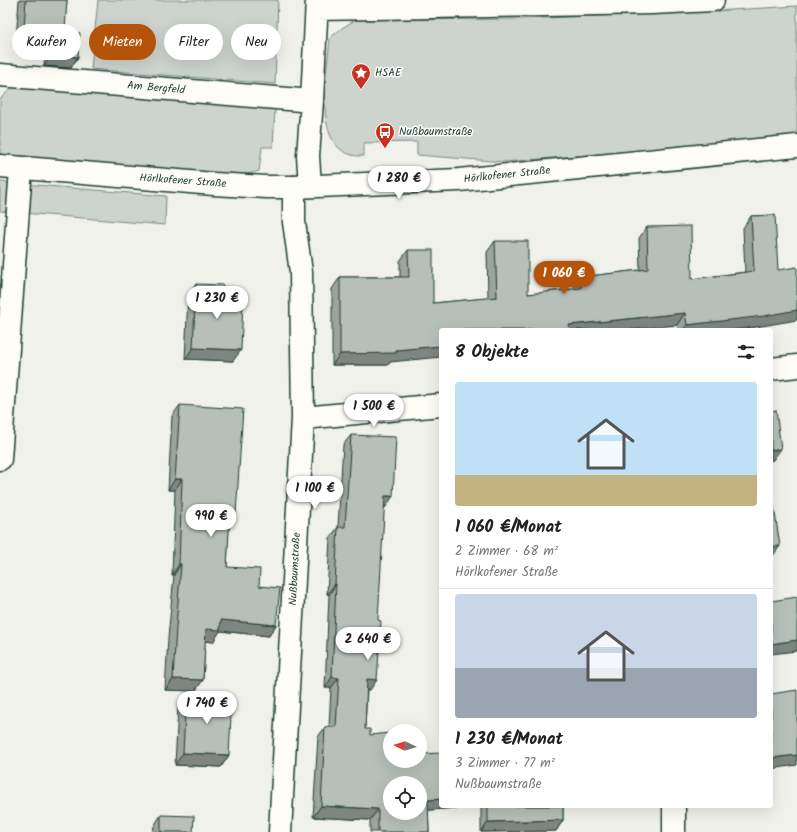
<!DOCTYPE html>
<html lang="de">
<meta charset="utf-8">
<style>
:root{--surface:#fff;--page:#f2f2f2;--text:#202124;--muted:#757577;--line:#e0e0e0;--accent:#b45309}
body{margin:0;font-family:Kalam,sans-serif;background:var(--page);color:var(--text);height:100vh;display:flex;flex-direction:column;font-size:15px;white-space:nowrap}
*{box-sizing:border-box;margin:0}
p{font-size:13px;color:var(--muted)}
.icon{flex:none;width:22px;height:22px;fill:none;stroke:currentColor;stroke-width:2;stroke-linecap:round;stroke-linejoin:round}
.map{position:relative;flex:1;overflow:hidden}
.drawer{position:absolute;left:439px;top:328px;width:334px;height:480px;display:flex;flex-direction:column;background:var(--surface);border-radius:4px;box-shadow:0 4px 16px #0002}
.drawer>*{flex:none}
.top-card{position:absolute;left:12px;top:24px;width:367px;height:36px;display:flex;gap:8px}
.needle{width:26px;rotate:275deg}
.fabs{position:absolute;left:383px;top:724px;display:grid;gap:8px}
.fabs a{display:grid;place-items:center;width:44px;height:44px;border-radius:50%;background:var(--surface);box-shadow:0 4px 16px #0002;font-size:20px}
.price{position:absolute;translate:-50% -34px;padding:0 9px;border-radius:14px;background:#fff;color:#222;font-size:13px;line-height:26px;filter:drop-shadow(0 1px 2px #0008)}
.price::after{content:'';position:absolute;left:50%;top:24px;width:12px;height:9px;margin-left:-6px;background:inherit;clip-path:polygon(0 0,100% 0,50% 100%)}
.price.selected{background:var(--accent);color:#fff}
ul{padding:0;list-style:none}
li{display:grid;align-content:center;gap:8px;height:212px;padding:0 16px}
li+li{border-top:1px solid var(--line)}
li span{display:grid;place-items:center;height:124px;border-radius:4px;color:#555}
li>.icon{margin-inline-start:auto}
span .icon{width:72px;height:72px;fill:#fffc;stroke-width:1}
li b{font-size:17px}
h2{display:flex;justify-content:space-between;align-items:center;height:48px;padding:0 16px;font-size:17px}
.chip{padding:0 14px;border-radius:18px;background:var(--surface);box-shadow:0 4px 16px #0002;font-size:14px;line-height:36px}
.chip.selected{background:var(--accent);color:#fff}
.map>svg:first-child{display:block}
</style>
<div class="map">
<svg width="797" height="832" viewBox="0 0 797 832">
<rect width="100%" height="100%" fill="#f0f1eb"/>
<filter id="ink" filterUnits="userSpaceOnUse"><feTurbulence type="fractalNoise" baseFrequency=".025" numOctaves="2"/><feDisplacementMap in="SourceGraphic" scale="8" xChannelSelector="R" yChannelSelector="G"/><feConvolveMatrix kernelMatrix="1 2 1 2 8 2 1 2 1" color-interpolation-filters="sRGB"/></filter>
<g filter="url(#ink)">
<path fill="#cdd3cd" stroke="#768880" d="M98,0H278L275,84L91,69Z
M797,6V135L683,147L504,162L417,155V142L364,143V156C360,156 355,156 352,155C311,145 328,67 330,38L342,28L355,20L519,19L698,12Z
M14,86L267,107L275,110L273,147H262L259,171L248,174L168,171L0,156V99Z
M0,182L166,196L165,225L0,211Z"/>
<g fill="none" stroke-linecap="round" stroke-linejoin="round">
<g stroke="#1f3d34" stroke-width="25">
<path id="street" d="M317,9L652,3L713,0
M0,75L312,101
M310,186L308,156L312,101L317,0
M771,369L797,366
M303,418L441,405
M0,459L21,168
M280,832L303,418L301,272L294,222V187
M674,832V806"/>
</g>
<g stroke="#1f3d34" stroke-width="25">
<path id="secondary" d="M0,166L214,184L266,187H294L459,180L797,146"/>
</g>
<use href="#street" stroke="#fdfcf7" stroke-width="22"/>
<use href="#secondary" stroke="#fdfcf7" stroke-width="22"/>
</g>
<path fill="#9da49e" stroke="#1f3d34" d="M19,0H67L64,32L78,57L71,68L44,66L46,41L16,39Z
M775,215L756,327L732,330H678L677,325L441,330L390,362L388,365H332V289L340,277H400V261L408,250L433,303L488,298L487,252L495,241L528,294L573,289V288L581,277L640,270L639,238L647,227L692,279L745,272L743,228L751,216Z
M196,284L222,300L233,361L185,359L188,295Z
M180,405L229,524L227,567L259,586L276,625L269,636L220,631L213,642L205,641L203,680L195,691L165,690L168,638L174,575H172L175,490H168L172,416Z
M351,435L386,507H384L370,690H367L365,729L370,735L441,806H563V820L556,831L481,832V806L428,810L429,832H370V820L313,817L318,737L325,727H329L331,688H325L329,595L327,594L330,538L338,527L343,445Z
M186,694L229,755L221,767L175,765L178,707Z
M161,815L193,832H153L154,826Z"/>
<path fill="#7f8681" stroke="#1f3d34" d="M24,27L65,30L56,42L54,31L46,41L16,39Z
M52,55L78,57L71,68L44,66Z
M797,310V320L756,327L732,330H683L687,325Z
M685,313L677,325L625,330H566L569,325Z
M441,346V357L390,362L388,365H332L340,354L396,350Z
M193,348L241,350L233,361L185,359Z
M781,449L773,460L771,461V450Z
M175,479H182L175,490H168Z
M385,496H393L386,507H377Z
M230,514H236L228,525Z
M780,546L772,557H771V547Z
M179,564H181L174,575H172Z
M335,584H336L329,595L327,594Z
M221,620L276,625L269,636L220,631L213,642L198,640L206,629Z
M797,640V651L771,654V644Z
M332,677L339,678L331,688H325Z
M173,679L203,680L195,691L165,690Z
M367,679L377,680L370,690H360Z
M183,753L229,755L221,767L175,765Z
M797,755V765L771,769V758Z
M441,799V806H481L420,811L428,800Z
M321,806L378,809L370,820L313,817Z
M563,820L556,831L481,832L488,822Z"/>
<path fill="#b6bfb8" stroke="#1f3d34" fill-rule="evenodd" d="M26,0H67L65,30L24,27Z
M54,31L80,33L78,57L52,55Z
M775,215L778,270L797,267V310L764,316L687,325L685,313L569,325L570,330H441V346L396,350V353L340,354V277H409L408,250H433V303L497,297L495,241H528V294L581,288V277L648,269L647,227L691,226L692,279L754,271L751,216Z
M196,284L223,285L222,300L243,301L241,350L193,348Z
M180,405L243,409L236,514H230L227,567L260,569L259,586L280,588L276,625L221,620L220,630L206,629L203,680L173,679L176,627L181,564H179L182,479H175Z
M776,410L781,449L771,450V411Z
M351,435L396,437L393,496H385L378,620L381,621L377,680L367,679L365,729H370V735L390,733V761H420V754L441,753V799L428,800L429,832H378V809L321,806L325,727H336L339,678L332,677L336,584H335L338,527H345ZM390,783H420V813H390Z
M771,500H773L780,546L771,547Z
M797,597V640L771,644V601Z
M797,690V755L771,758V694Z
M186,694L232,697L229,755L183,753Z
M488,806H563V820L488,822Z
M161,815L194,816L193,832H161Z"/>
</g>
<defs>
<g id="sight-pin" transform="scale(1)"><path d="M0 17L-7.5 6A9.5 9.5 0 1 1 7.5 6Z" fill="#c8321e" stroke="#fdfcf7"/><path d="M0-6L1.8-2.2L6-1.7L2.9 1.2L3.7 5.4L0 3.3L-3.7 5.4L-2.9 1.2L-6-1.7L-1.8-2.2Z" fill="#fff"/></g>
<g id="bus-pin" transform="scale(1)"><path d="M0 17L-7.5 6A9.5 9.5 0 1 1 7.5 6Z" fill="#c8321e" stroke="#fdfcf7"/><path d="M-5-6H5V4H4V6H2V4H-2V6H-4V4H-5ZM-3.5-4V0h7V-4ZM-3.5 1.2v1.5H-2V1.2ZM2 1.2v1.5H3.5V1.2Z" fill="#fff"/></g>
</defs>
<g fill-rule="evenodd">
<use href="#sight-pin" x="361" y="73"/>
<use href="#bus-pin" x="385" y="132"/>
</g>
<g text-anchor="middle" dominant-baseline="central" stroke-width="3" stroke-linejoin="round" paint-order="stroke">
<g font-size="11" fill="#1f3d34" stroke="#fdfcf7" text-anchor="start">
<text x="375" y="73">HSAE</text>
<text x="399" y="132">Nußbaumstraße</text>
</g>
<g font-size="11" fill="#1f3d34" stroke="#fdfcf7">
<text transform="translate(156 88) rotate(5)">Am Bergfeld</text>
<text transform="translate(507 175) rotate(-6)">Hörlkofener Straße</text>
<text transform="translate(183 181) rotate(4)">Hörlkofener Straße</text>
<text transform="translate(295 569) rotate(-87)">Nußbaumstraße</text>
</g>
</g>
</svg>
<div class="fabs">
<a><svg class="needle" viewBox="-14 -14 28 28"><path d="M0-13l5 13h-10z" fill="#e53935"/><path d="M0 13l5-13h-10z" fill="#757577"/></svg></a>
<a><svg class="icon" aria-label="locate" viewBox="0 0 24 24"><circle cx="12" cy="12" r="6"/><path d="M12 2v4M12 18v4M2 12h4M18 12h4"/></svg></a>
</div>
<b class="price" style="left:399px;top:200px">1 280 €</b>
<b class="price selected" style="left:564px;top:295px">1 060 €</b>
<b class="price" style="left:217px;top:320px">1 230 €</b>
<b class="price" style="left:374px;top:428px">1 500 €</b>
<b class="price" style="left:315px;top:510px">1 100 €</b>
<b class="price" style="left:211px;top:538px">990 €</b>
<b class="price" style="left:368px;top:661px">2 640 €</b>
<b class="price" style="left:207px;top:725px">1 740 €</b>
<div class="top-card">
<a class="chip">Kaufen</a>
<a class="chip selected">Mieten</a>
<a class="chip">Filter</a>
<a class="chip">Neu</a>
</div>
<section class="drawer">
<h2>8 Objekte<svg class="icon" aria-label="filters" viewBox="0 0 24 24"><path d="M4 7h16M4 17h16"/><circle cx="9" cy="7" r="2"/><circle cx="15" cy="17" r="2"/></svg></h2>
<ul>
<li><span style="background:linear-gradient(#bfe0f5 75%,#c2b280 0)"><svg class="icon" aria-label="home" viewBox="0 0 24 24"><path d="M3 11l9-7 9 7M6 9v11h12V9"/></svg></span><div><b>1 060 €/Monat</b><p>2 Zimmer · 68 m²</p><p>Hörlkofener Straße</p></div></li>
<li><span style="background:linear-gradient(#c9d6e8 60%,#9aa5b1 0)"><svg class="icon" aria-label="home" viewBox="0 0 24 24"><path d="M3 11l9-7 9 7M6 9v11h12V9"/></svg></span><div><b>1 230 €/Monat</b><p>3 Zimmer · 77 m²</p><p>Nußbaumstraße</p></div></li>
</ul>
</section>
</div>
